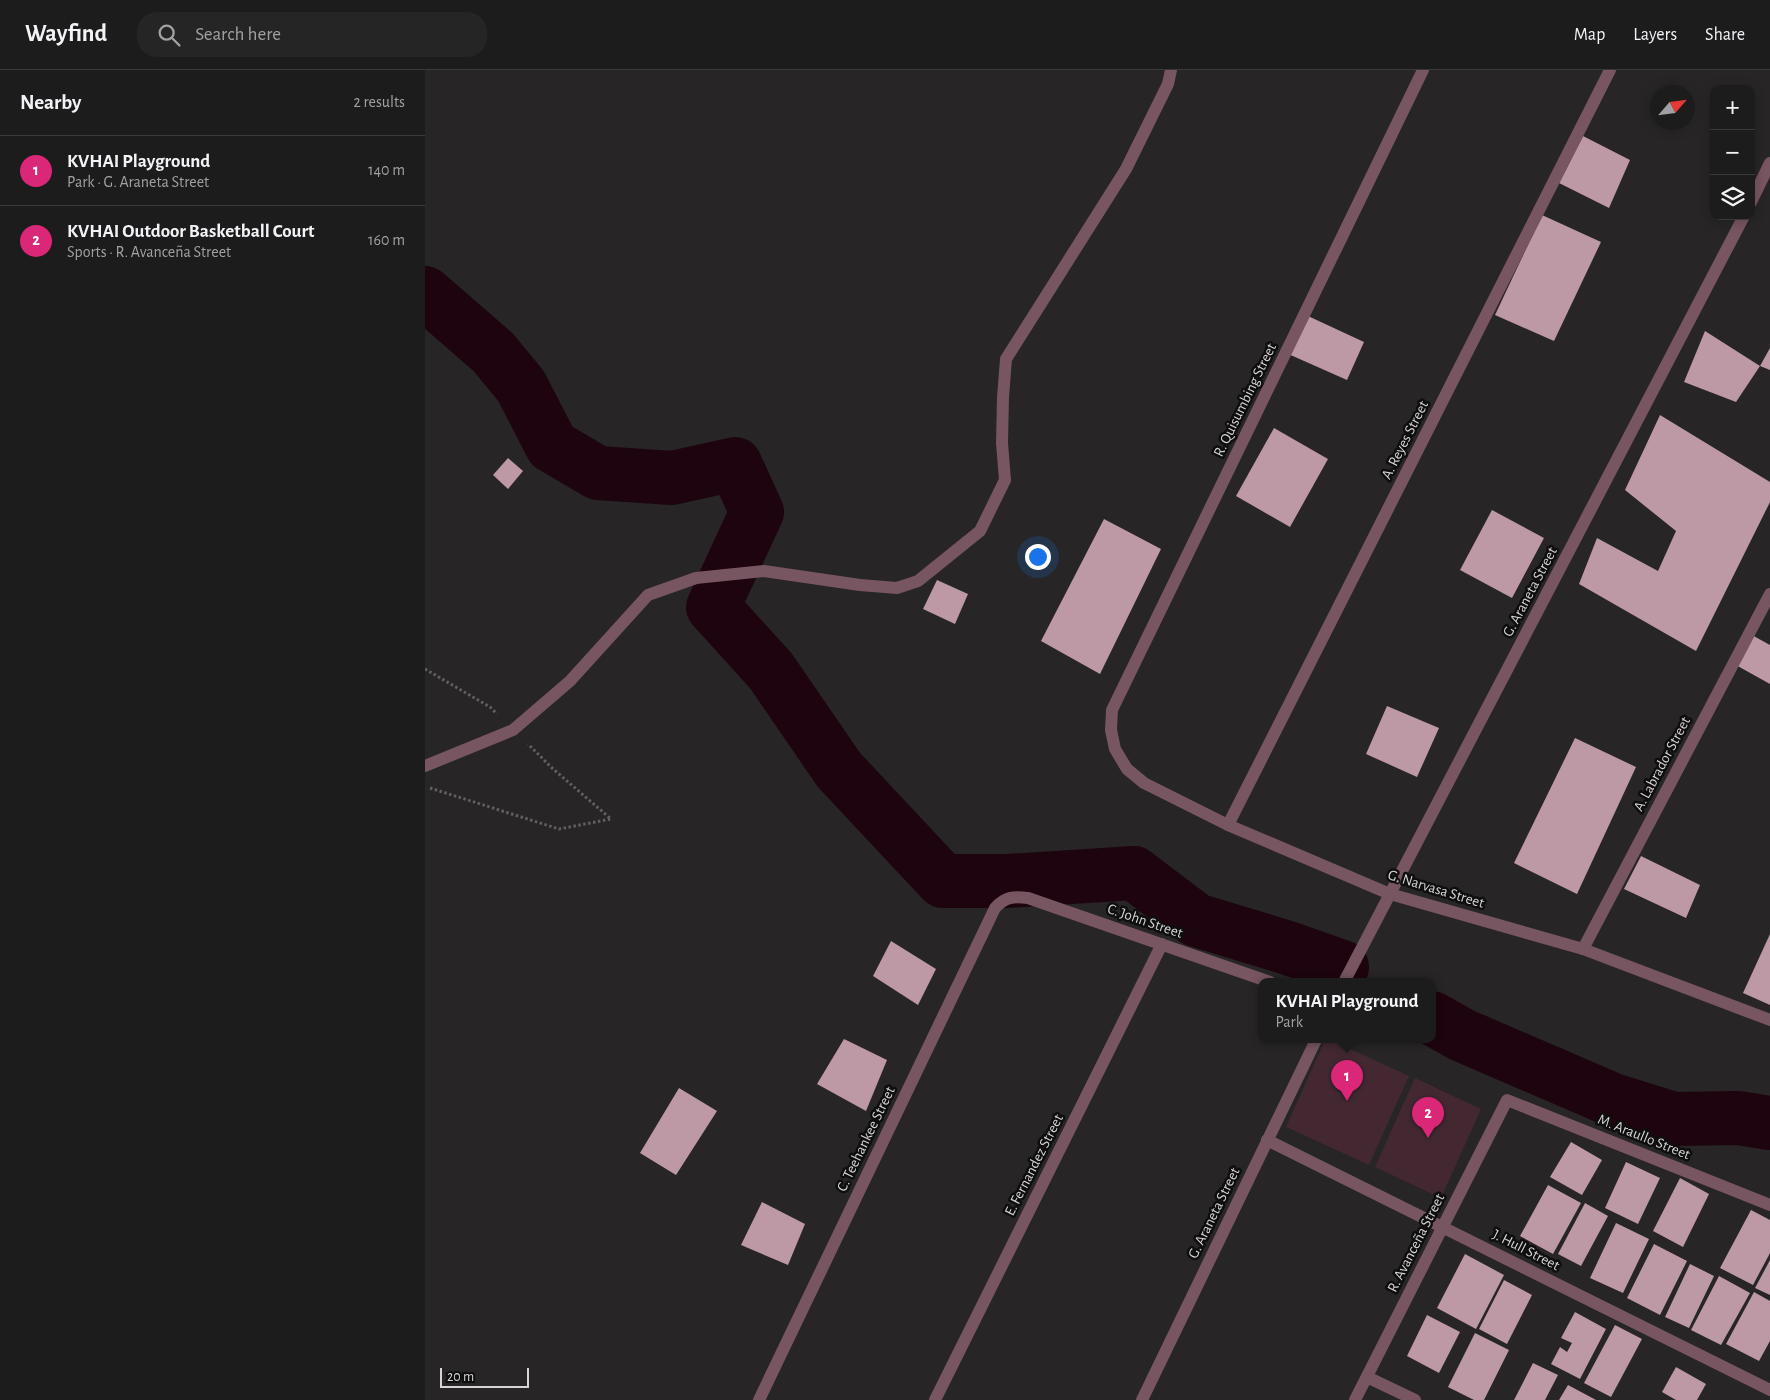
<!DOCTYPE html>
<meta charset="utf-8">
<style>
:root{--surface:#1d1c1c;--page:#252525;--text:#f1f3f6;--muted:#a0a1a3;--line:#3b3a3b;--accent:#db2777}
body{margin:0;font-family:"Alegreya Sans",sans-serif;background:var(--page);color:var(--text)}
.controls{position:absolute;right:15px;top:15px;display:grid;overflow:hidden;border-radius:10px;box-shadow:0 2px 12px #0003}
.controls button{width:45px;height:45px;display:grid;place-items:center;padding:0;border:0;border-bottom:1px solid var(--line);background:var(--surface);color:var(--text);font:25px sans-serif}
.compass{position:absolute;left:1225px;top:15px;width:45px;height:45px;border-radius:50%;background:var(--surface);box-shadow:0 2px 12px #0003;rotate:62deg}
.scale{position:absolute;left:15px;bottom:12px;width:89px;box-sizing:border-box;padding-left:5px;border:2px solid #d6d5d5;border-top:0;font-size:14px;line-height:18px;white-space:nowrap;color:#d6d5d5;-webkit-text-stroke:4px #0f0e0e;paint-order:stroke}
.you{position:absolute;left:612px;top:486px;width:18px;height:18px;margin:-12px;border:4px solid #fff;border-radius:50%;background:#1a73e8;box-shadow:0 0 0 8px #1a73e833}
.badge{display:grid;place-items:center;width:32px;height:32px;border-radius:50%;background:var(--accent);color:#fff;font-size:16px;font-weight:700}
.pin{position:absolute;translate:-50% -41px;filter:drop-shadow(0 1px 2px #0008)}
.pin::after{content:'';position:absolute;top:26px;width:18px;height:15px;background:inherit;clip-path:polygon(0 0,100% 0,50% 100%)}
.popup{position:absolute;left:833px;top:908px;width:178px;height:65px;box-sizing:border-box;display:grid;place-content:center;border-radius:10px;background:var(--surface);filter:drop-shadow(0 1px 4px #0005);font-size:16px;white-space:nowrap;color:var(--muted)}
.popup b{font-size:19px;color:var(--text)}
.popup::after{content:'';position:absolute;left:50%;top:100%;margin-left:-10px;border:10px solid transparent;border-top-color:var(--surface)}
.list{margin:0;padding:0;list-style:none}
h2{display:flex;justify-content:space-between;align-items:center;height:65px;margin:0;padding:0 20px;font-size:21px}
h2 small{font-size:16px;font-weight:400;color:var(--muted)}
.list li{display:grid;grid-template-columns:32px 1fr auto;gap:15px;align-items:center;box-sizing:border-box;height:70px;padding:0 20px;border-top:1px solid var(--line)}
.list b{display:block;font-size:19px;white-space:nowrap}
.list p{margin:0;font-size:16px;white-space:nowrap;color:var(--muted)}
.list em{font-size:16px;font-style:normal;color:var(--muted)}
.icon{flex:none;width:28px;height:28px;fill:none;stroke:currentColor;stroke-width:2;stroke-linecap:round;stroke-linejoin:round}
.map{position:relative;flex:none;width:1345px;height:1330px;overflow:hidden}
header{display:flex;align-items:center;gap:30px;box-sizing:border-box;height:70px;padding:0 25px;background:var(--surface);border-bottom:1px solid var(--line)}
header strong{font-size:24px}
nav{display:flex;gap:28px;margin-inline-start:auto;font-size:18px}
.search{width:350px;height:45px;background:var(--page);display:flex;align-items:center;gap:12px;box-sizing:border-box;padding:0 18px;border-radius:20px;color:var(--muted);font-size:19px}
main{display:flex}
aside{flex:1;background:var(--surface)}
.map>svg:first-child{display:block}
.green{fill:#432832}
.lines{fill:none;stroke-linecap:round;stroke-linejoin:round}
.river{stroke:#1d040e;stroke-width:54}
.building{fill:#bd98a5}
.path{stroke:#615f5f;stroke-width:3;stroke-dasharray:2.5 2.5;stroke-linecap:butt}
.minor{stroke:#775561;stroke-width:12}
.labels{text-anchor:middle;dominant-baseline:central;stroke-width:5;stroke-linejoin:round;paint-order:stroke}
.street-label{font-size:15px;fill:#d6d5d5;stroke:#0f0e0e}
</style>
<header>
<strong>Wayfind</strong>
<div class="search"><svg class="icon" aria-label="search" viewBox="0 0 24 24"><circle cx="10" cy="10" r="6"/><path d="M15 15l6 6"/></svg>Search here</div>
<nav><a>Map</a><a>Layers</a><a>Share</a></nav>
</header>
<main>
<aside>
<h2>Nearby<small>2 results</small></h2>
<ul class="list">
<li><span class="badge">1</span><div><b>KVHAI Playground</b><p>Park · G. Araneta Street</p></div><em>140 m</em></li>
<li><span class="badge">2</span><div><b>KVHAI Outdoor Basketball Court</b><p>Sports · R. Avanceña Street</p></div><em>160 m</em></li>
</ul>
</aside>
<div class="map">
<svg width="1345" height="1330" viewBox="0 0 1345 1330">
<rect width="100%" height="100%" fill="#272525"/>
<g class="green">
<path d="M900 970H906L984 1006 944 1095 861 1057Z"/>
<path d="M990 1008 1056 1039 1016 1128 950 1097Z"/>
</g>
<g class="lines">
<g class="river">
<path d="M0 223 68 282 96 316 127 376 173 403 247 408 310 394 332 442 288 537 346 601 414 700 518 811H582L709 803 771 850 860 877 917 897"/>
<path d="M1007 948 1037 965 1188 1030 1249 1049 1313 1048 1345 1053"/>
</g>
</g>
<g class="building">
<path d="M1158 66 1205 90 1184 138 1134 113Z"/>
<path d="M1117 145 1176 172 1129 271 1070 245Z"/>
<path d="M883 246 939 272 922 310 861 283Z"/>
<path d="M1280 261 1335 296 1311 332 1259 312Z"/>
<path d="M1345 278V300L1335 296Z"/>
<path d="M1235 345 1345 412V432L1271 581 1154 514 1172 468 1233 501 1251 461 1200 420Z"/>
<path d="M849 358 903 389 865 457 811 426Z"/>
<path d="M83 388 98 401 83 419 68 405Z"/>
<path d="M1067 440 1119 468 1087 528 1035 500Z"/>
<path d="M679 449 736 479 675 604 616 571Z"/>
<path d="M512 510 543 524 530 554 498 539Z"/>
<path d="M1325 564 1345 575V614L1309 594Z"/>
<path d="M962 636 1014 658 992 707 941 684Z"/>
<path d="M1150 668 1211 697 1152 824 1089 793Z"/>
<path d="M1216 786 1275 815 1261 848 1199 819Z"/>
<path d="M1345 864V935L1318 923Z"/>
<path d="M466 871 511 899 493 935 448 906Z"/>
<path d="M419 969 462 990 441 1041 392 1014Z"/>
<path d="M254 1018 292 1041 251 1105 215 1083Z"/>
<path d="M1146 1072 1177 1090 1157 1125 1125 1107Z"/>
<path d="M1201 1092 1235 1108 1213 1154 1180 1138Z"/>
<path d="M1255 1108 1284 1124 1258 1177 1228 1161Z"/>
<path d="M1123 1115 1156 1133 1128 1184 1095 1166Z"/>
<path d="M337 1132 380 1154 363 1195 316 1175Z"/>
<path d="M1160 1133 1183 1146 1156 1196 1133 1184Z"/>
<path d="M1326 1140 1345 1150V1183L1328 1215 1295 1198Z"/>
<path d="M1191 1153 1224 1169 1198 1223 1165 1208Z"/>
<path d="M1229 1174 1262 1191 1235 1245 1202 1228Z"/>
<path d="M1040 1184 1079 1205 1051 1259 1012 1238Z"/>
<path d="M1345 1190V1225L1330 1218Z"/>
<path d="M1265 1194 1289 1206 1264 1258 1240 1247Z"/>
<path d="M1294 1206 1325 1223 1296 1275 1266 1260Z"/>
<path d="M1079 1210 1107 1225 1082 1274 1054 1259Z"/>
<path d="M1329 1222 1345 1231V1271L1334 1291 1301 1274Z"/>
<path d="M1150 1242 1181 1259 1155 1309 1126 1294 1135 1277 1142 1282 1147 1273 1136 1268Z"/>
<path d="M1002 1245 1035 1262 1014 1303 982 1286Z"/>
<path d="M1190 1255 1217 1269 1186 1327 1159 1313Z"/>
<path d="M1050 1263 1084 1280 1059 1330H1049L1023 1317Z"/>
<path d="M1108 1293 1133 1305 1120 1330H1089Z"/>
<path d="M1251 1297 1281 1314 1272 1330H1251L1237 1322Z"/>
<path d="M1143 1315 1171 1330H1134Z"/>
</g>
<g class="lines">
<g class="path">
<path d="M0 599 65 637 72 644"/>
<path d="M5 718 134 759 186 749 127 698 103 674"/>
</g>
<g class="minor">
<path d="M998 0 687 640 686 660 690 679 702 699 719 713 803 755 965 824 1158 879 1345 950"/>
<path d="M1326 132 1345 93"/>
<path d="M0 696 88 660 145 611 223 525 271 508 339 501 435 515 472 518 493 511 555 461 580 410 577 373 578 327 581 289 701 99 743 14 746 0"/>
<path d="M803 755 1185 0"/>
<path d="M1158 879 1345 524"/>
<path d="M919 912 1319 146"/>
<path d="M842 1070 1345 1320"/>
<path d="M942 1307 990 1330"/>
<path d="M334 1330 570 838C580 827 588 826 603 828L845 912"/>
<path d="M510 1330 737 874"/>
<path d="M717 1330 891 970"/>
<path d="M930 1330 1082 1030 1345 1135"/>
</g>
</g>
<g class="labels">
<g class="street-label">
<text transform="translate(820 330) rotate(-64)">R. Quisumbing Street</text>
<text transform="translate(980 370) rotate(-63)">A. Reyes Street</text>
<text transform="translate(1105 522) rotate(-62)">G. Araneta Street</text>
<text transform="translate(1237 694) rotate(-62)">A. Labrador Street</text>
<text transform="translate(1011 819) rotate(17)">G. Narvasa Street</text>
<text transform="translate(720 851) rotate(19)">C. John Street</text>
<text transform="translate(1219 1067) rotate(22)">M. Araullo Street</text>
<text transform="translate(441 1069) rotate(-64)">C. Teehankee Street</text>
<text transform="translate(609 1095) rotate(-63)">E. Fernandez Street</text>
<text transform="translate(789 1143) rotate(-64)">G. Araneta Street</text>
<text transform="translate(991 1173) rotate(-63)">R. Avanceña Street</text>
<text transform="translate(1101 1180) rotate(27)">J. Hull Street</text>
</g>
</g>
</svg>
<div class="controls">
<button>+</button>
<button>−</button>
<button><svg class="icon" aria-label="layers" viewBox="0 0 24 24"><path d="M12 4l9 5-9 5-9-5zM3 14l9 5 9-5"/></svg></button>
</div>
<svg class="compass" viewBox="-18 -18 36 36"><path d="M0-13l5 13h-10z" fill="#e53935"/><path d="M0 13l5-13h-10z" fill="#a0a1a3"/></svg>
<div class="scale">20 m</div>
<div class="you"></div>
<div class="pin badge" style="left:922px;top:1031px">1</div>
<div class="popup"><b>KVHAI Playground</b>Park</div>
<div class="pin badge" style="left:1003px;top:1068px">2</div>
</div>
</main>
